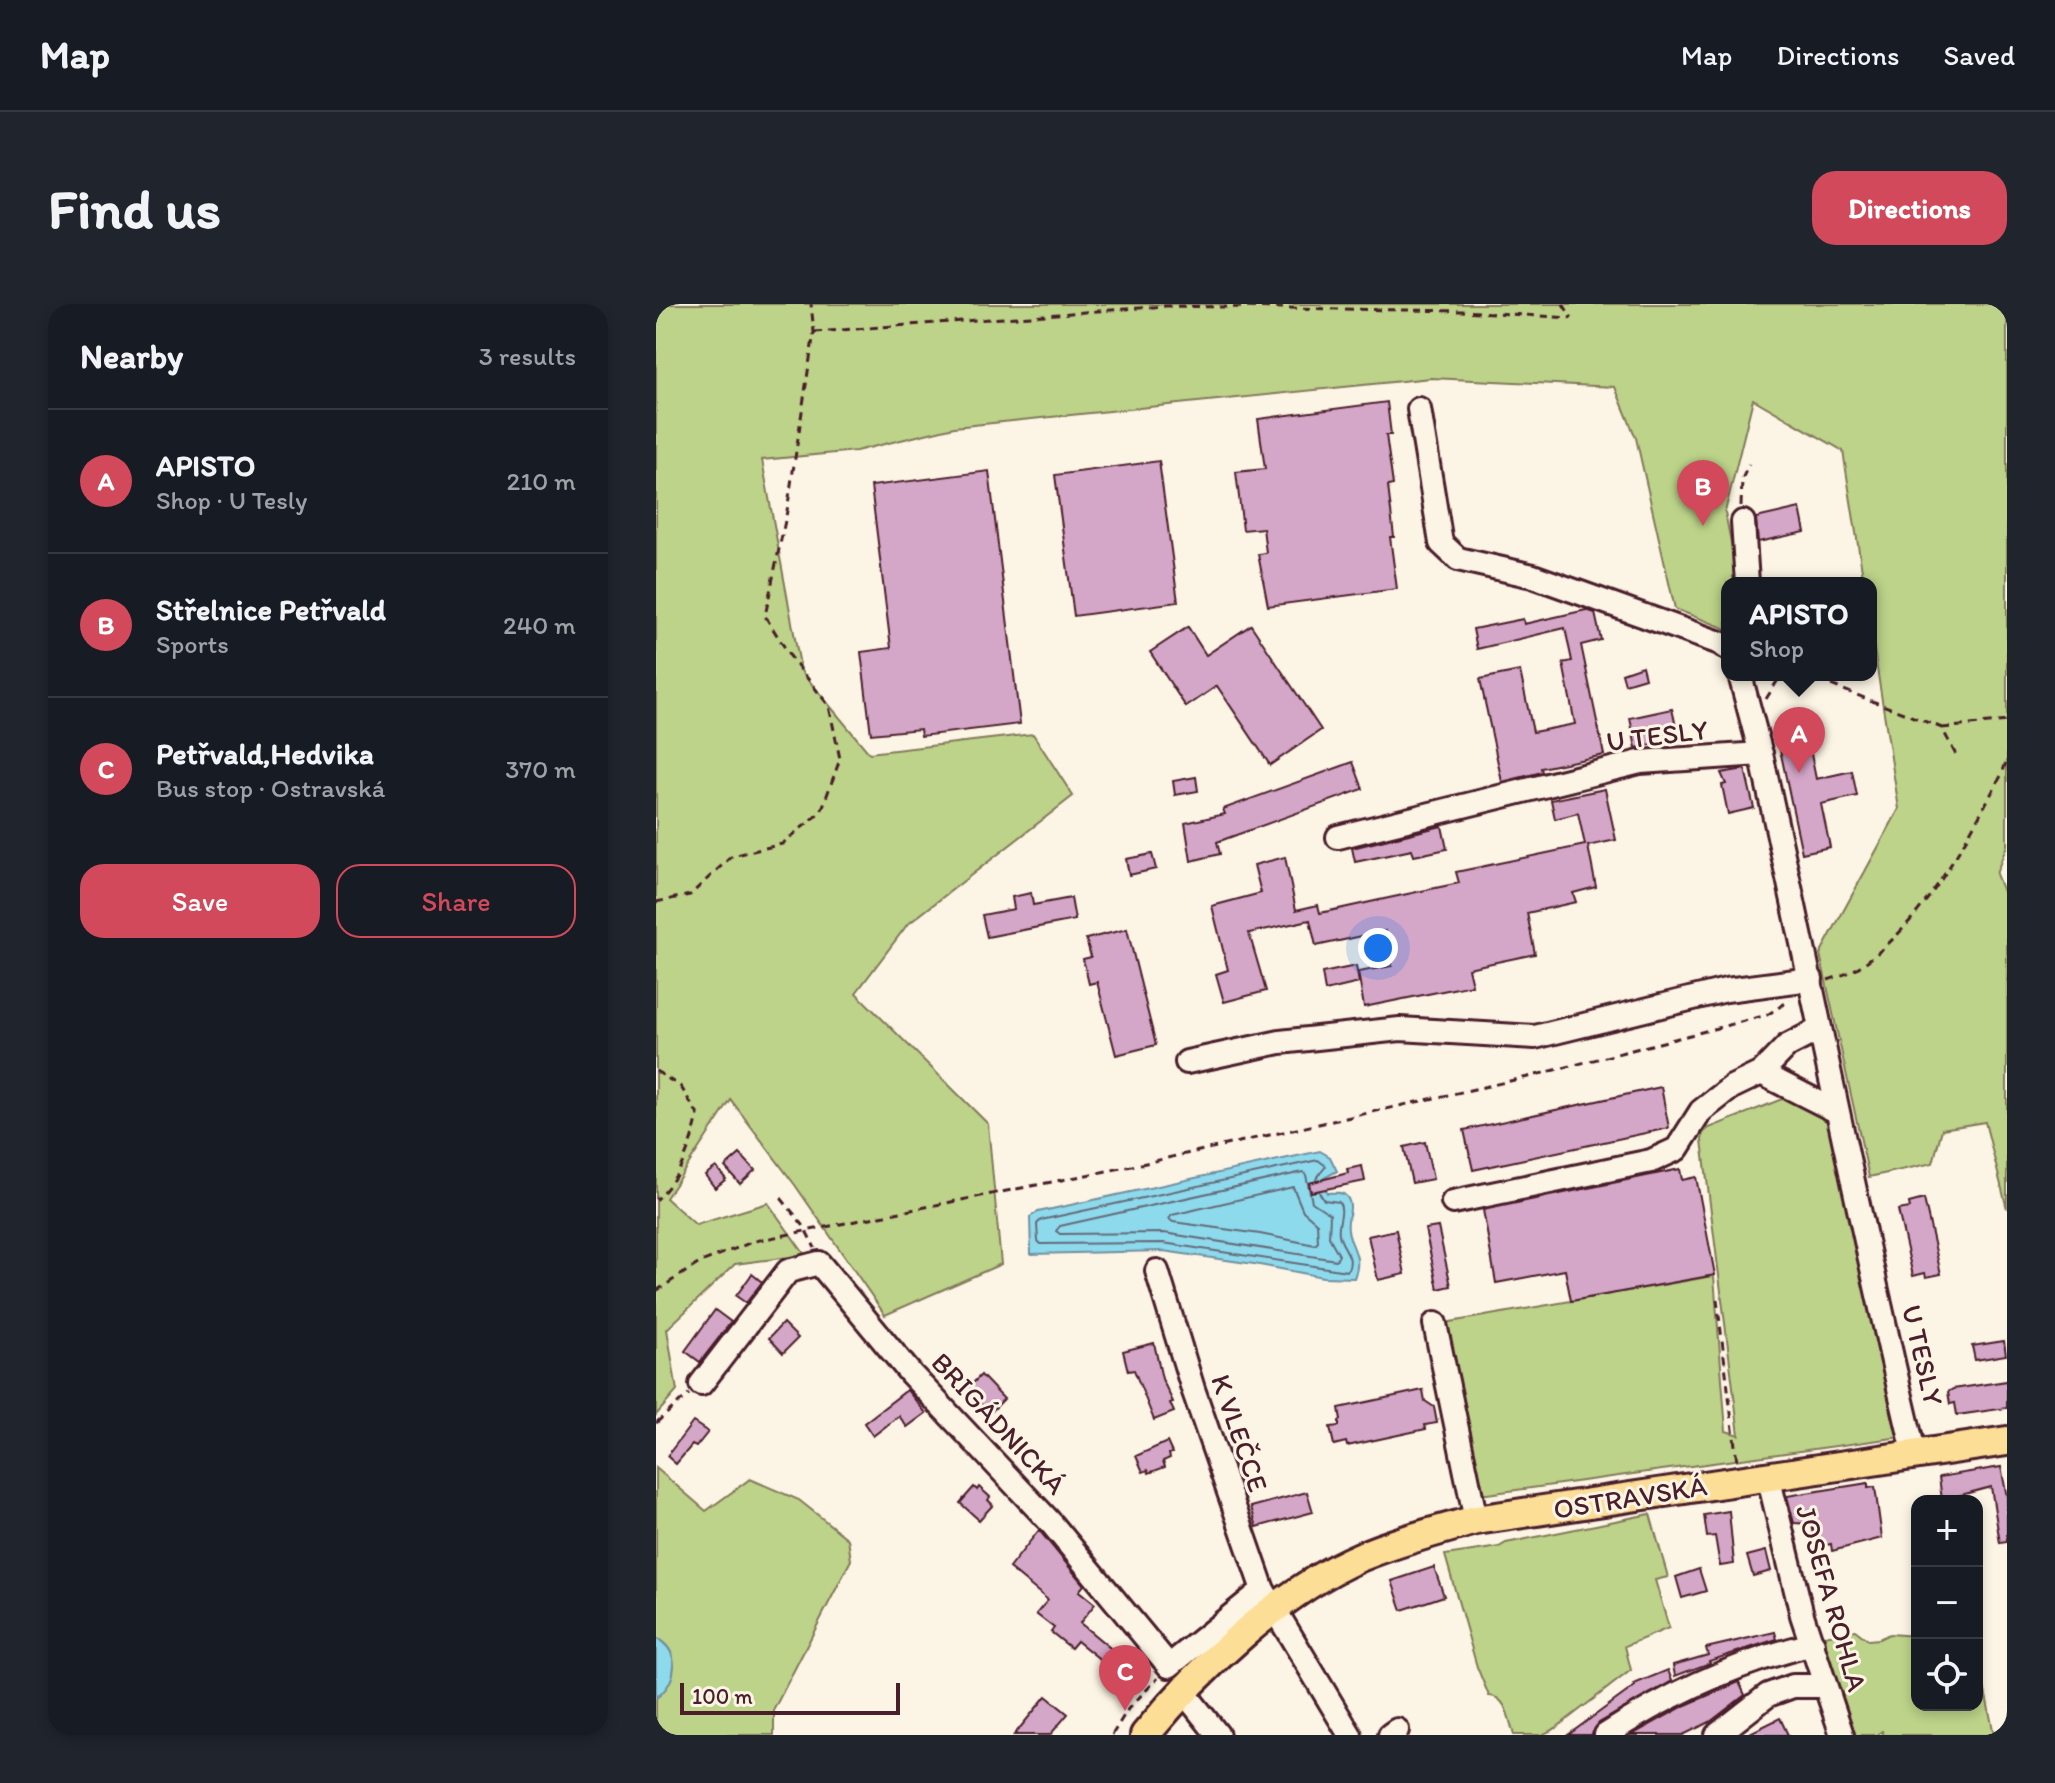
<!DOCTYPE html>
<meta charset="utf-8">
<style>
:root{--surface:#171b24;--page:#20242c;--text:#f1f3f6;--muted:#9ea1a6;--line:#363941;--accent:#d1495b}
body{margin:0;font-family:Itim,sans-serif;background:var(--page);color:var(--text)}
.controls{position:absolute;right:24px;bottom:24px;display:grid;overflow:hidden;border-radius:16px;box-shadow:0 4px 12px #0003}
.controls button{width:72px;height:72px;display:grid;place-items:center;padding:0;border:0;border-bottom:2px solid var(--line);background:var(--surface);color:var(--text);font:40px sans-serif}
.scale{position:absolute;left:24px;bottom:20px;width:220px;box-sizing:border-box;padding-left:8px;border:4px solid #4a1f2b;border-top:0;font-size:22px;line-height:28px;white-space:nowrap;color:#4a1f2b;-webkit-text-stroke:6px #fcf5e5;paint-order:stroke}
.you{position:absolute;left:722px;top:644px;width:28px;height:28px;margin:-20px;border:6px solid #fff;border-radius:50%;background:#1a73e8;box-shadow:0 0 0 12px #1a73e833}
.badge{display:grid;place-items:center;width:52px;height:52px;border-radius:50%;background:var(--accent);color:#fff;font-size:26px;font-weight:700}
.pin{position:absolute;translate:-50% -66px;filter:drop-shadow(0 2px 4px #0008)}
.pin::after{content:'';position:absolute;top:42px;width:28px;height:24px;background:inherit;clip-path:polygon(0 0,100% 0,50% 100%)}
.popup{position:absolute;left:1065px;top:273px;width:156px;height:104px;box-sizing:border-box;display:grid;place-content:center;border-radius:16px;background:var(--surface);filter:drop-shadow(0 2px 6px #0005);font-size:26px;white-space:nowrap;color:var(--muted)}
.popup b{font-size:30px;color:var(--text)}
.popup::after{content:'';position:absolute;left:50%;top:100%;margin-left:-16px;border:16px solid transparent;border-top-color:var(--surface)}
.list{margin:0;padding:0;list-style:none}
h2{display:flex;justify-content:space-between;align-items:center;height:104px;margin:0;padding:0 32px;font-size:34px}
h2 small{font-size:26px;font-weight:400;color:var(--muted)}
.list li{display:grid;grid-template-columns:52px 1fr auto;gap:24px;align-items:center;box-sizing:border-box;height:144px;padding:0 32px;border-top:2px solid var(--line)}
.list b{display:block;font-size:30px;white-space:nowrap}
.list p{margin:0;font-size:26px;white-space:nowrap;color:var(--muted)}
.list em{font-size:26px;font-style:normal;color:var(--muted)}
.actions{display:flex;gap:16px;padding:24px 32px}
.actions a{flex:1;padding:18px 0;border:2px solid var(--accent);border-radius:24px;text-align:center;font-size:28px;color:var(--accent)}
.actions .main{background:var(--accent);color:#fff}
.icon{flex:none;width:44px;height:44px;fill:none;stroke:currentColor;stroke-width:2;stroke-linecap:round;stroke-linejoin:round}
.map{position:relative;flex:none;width:1351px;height:1431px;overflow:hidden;border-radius:24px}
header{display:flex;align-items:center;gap:48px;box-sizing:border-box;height:112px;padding:0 40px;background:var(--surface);border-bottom:2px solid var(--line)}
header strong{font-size:38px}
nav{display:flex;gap:44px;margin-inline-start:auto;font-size:28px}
.intro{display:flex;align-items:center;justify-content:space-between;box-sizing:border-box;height:192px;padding:0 48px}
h1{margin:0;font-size:56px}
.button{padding:20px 36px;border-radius:24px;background:var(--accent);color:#fff;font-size:28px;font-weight:700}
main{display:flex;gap:48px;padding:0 48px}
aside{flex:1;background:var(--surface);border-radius:24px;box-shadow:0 4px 12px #0003}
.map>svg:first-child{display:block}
.green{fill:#bcd389;stroke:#83795a;stroke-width:2}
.water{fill:#8ddaed;stroke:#728f9f;stroke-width:2}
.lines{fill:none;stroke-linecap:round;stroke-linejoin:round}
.shore{stroke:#656a79;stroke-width:2}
.building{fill:#d4a6c8;stroke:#4a1f2b;stroke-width:2}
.minor-casing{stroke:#4a1f2b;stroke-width:28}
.major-casing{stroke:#4a1f2b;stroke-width:34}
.path{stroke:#4a1f2b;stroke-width:3;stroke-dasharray:8 6;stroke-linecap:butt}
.minor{stroke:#fcf5e5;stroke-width:22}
.major{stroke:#fdde96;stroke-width:28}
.labels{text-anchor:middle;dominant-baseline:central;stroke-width:6;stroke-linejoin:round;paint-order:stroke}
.street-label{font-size:28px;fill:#4a1f2b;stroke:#fcf5e5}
</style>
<header>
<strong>Map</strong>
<nav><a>Map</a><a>Directions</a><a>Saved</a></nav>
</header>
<div class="intro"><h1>Find us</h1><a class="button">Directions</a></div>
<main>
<aside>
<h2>Nearby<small>3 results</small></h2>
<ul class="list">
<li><span class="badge">A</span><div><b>APISTO</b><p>Shop · U Tesly</p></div><em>210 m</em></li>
<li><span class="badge">B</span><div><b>Střelnice Petřvald</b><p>Sports</p></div><em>240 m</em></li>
<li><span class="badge">C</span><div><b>Petřvald,Hedvika</b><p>Bus stop · Ostravská</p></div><em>370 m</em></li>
</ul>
<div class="actions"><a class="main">Save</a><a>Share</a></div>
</aside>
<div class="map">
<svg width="1351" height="1431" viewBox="0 0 1351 1431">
<rect width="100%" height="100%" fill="#fcf5e5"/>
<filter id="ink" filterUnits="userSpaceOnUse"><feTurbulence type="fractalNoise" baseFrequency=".0125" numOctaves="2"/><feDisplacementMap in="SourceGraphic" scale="16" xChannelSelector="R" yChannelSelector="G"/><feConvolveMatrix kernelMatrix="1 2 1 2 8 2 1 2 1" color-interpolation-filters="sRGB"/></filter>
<g filter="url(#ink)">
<g class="green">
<path d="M0 0H1351V541L1340 570 1351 598V905L1329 818 1286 825 1277 859 1213 873 1164 650 1243 505 1215 326V279H1208L1187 147 1097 95 1069 208 1083 279H1071V325L1019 305 980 134 959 83 775 74 298 123 200 147 106 156 145 367 213 449 377 430 417 492 251 621 200 689 332 820 345 960 229 1011 139 881 75 796 10 894 40 921 112 899 149 951 79 960 11 1025 21 1087 0 1111Z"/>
<path d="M1126 795C1145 796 1160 803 1174 817L1238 1119 1245 1133 824 1191 788 1019 1058 972 1070 1127 1083 1131 1046 836 1047 829 1053 824Z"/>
<path d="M0 1164 50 1207 94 1175 143 1196 192 1235 195 1256 118 1405V1431H0V1394C21 1378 26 1348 0 1334Z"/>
<path d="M994 1210 1012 1273 999 1276 1013 1324 969 1342 975 1366 900 1424 886 1431H858C853 1417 851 1392 833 1392L821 1363 789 1251 843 1243 850 1239Z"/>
<path d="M1199 1326 1212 1336 1223 1335 1233 1330 1261 1332V1401H1321V1347L1338 1431H1227L1226 1427 1220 1431H1191L1163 1333Z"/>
</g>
<g class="water">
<path d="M664 847 674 853 681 867 668 874 671 889C677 889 686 887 690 892 697 900 693 909 692 917 689 940 709 948 698 974L667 973 598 960 507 947 375 950 374 913 382 908Z"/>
<path d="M0 1334C26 1348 21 1378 0 1394Z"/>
</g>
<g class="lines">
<g class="shore">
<path d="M647 868 650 871 656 898 674 910 673 933 683 951 680 956 508 929 404 930 400 927 404 922Z"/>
<path d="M660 875 670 862 662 856 385 916 381 920 382 937 385 940 507 939 691 967C700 952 685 944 683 930 681 918 689 908 683 898L668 896 663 888"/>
<path d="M637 883 647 907 661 919 662 938 659 941 604 930 517 918 513 915 516 911Z"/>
</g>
</g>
<g class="building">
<path d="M731 98 735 131H730L737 181 732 182 738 233H734L741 285 612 302 602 250 610 249 607 224 587 226 580 168 609 165 602 115Z"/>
<path d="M503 157 522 298 418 312 399 171Z"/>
<path d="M333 167 364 420 265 432 264 425 215 430 205 348 235 344 215 182Z"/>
<path d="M1144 204 1149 228 1102 238 1100 214Z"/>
<path d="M930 306 939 309 945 336 925 341 948 451 885 464 886 468 846 478 824 375 864 367 877 428 919 420 907 359 916 357 909 324 821 345 817 325 867 315 868 320Z"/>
<path d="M595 321 665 426 614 461 561 382 530 403 494 348 532 323 550 351Z"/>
<path d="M986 362 989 374 969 380 966 369Z"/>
<path d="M1016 405 1023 435 980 444 974 414Z"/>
<path d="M1151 430 1160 475 1196 467 1201 492 1165 500 1174 543 1146 549 1122 436Z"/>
<path d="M697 458 707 485 561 538 564 550 535 557 529 519 569 510 567 505Z"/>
<path d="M1089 465 1098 504 1072 510 1066 481 1070 480 1065 469Z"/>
<path d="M540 473 542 487 519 491 517 477Z"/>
<path d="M949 485 960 536 932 542 940 583 917 589 920 598 871 609 879 650 812 664 816 681 708 703 702 668 736 662 729 627 660 642 654 616 593 629 610 687 568 698 560 670 572 666 556 602 605 589 598 561 629 553 640 606 662 601 664 609 728 595 803 579 800 568 929 541 922 509 899 515 895 496Z"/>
<path d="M786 522 791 545 758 552 756 546 699 558 696 544Z"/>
<path d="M496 550 500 565 473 571 470 555Z"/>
<path d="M375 589 377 601 415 594 419 616 331 633 326 611 358 605 356 593Z"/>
<path d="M471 625 500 741 460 751 441 678 433 680 427 655 435 653 430 635Z"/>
<path d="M700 662 703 679 669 687 666 669Z"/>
<path d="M1005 783 1013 824 817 866 808 826Z"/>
<path d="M769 838 777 875 756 879 748 843Z"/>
<path d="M84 850 99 866 84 880 69 863Z"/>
<path d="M706 862 709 877 655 888 653 879 692 869 691 865Z"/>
<path d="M60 863 70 875 59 884 49 871Z"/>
<path d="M1024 865 1026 876 1040 873 1059 971 915 997 909 966 840 979 827 906Z"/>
<path d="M1268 895 1285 970 1270 973 1269 969 1257 972 1242 906 1254 904 1253 899Z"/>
<path d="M782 923 795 982 782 985 769 925Z"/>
<path d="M740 926 749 970 722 976 712 932Z"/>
<path d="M96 970 106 978 90 999 80 992Z"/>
<path d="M59 1006 75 1018 44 1058 29 1047Z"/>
<path d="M127 1019 142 1034 127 1049 113 1034Z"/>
<path d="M1348 1037 1350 1051 1319 1056 1316 1042Z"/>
<path d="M498 1039 506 1075 517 1098 514 1099 518 1108 498 1116 478 1066 472 1067 467 1047Z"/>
<path d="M325 1071 348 1095 334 1109 310 1086Z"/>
<path d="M1351 1077V1104L1301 1111 1299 1099 1294 1100 1292 1088 1297 1085Z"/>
<path d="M251 1086 270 1109 251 1123 243 1112 217 1132 208 1119Z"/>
<path d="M767 1086 769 1097 778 1103 781 1119 769 1121 770 1125 691 1142 690 1138 678 1141 674 1123 683 1122V1117L685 1116 683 1104Z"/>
<path d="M37 1118 52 1128 40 1143 36 1141 20 1160 11 1152Z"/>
<path d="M511 1138 516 1149 513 1150 514 1154 507 1157 509 1163 493 1169 492 1166 487 1168 480 1152Z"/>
<path d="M1345 1163 1351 1193V1238L1344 1239 1335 1183 1286 1196 1283 1173Z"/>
<path d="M1212 1179V1184L1219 1183 1226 1234 1176 1247 1175 1240 1160 1243 1156 1220 1138 1219 1131 1192Z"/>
<path d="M318 1183 321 1186 323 1183 334 1193 332 1196 337 1201 323 1216 304 1199Z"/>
<path d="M651 1188 657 1208 601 1223 595 1203Z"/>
<path d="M1073 1207 1078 1260 1064 1262 1059 1232 1051 1233 1048 1211Z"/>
<path d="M383 1226 428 1281 423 1287 439 1300 424 1319 465 1353 456 1365 421 1337 415 1344 395 1328 398 1324 380 1310 392 1296 353 1264Z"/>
<path d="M1110 1247 1115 1267 1097 1272 1091 1252Z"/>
<path d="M778 1263 788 1292 746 1306 736 1277Z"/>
<path d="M1043 1265 1050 1287 1026 1294 1020 1273Z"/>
<path d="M1119 1328 1121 1335 1053 1357 1054 1359 1019 1372 1017 1361 1052 1351 1050 1344Z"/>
<path d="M1012 1366 1016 1377 943 1419 935 1431H912L979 1382 978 1380Z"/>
<path d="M1083 1378 1089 1391 1054 1418 1027 1431H976L1030 1401Z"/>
<path d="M390 1392 412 1410 394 1431H358Z"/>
<path d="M1124 1414 1132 1431H1090Z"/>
</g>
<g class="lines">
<defs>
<g id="minor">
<path d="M763 105 785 239 802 255 877 272 1064 339 1071 344"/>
<path d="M1087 218 1091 279"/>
<path d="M1084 371 1105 450"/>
<path d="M682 533 984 458 1105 450C1157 684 1203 919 1259 1152"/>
<path d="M531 758 624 738 744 725 879 733 1070 686 1155 675"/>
<path d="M1105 769 1180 807"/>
<path d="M797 898 995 857 1021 845 1045 807 1076 783 1105 769 1131 742 1162 726"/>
<path d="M501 967 537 1085 607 1286 694 1431"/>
<path d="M779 1020 820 1216"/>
<path d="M45 1080 132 967 163 959 255 1070 396 1220 513 1362 607 1286"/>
<path d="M1112 1172 1146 1311 1186 1431"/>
<path d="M527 1387 562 1431"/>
<path d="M734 1431 741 1426"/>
<path d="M950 1431C1014 1389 1082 1358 1157 1340"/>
<path d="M1061 1431 1112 1391 1137 1382H1169"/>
</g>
<path id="major" d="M489 1431C543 1365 625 1287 704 1253 741 1237 782 1227 820 1216L1351 1137"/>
</defs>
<use href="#minor" class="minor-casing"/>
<use href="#major" class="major-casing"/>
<g class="path">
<path d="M907 0 916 14"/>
<path d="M158 28 510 2 806 7 916 14"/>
<path d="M1085 202 1086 175 1093 160"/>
<path d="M1149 371 1286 424 1302 455"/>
<path d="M1110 395 1125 371"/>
<path d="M1286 424 1351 417"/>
<path d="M0 598 34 591 76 552 126 540 165 508 184 455 173 402 134 352 109 312 131 207 158 28 155 0"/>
<path d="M1172 676C1182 672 1193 670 1201 664 1268 621 1309 537 1346 470L1351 455"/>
<path d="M0 767 25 783 42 811C35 842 24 874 0 896"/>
<path d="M125 894 147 921 159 944"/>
<path d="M0 987 45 958 99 937 476 862 872 773 1111 711 1134 696"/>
<path d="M1061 995 1081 1158"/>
<path d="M0 1119 33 1090"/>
<path d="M456 1431 472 1405 502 1374"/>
</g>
<use href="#minor" class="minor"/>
<use href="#major" class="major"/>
</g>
</g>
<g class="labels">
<g class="street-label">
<text transform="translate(1001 431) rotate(-7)">U TESLY</text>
<text transform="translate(1267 1051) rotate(77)">U TESLY</text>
<text transform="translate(343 1119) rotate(47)">BRIGÁDNICKÁ</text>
<text transform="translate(584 1129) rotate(71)">K VLEČCE</text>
<text transform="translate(974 1193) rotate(-9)">OSTRAVSKÁ</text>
<text transform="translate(1176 1294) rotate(74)">JOSEFA ROHLA</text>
</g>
</g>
</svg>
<div class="controls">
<button>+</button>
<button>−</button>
<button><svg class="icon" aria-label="locate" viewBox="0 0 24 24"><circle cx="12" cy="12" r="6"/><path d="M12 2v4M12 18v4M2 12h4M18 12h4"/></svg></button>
</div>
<div class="scale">100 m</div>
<div class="you"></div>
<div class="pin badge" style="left:1143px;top:469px">A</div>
<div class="popup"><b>APISTO</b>Shop</div>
<div class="pin badge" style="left:1047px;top:222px">B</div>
<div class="pin badge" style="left:469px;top:1407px">C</div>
</div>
</main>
